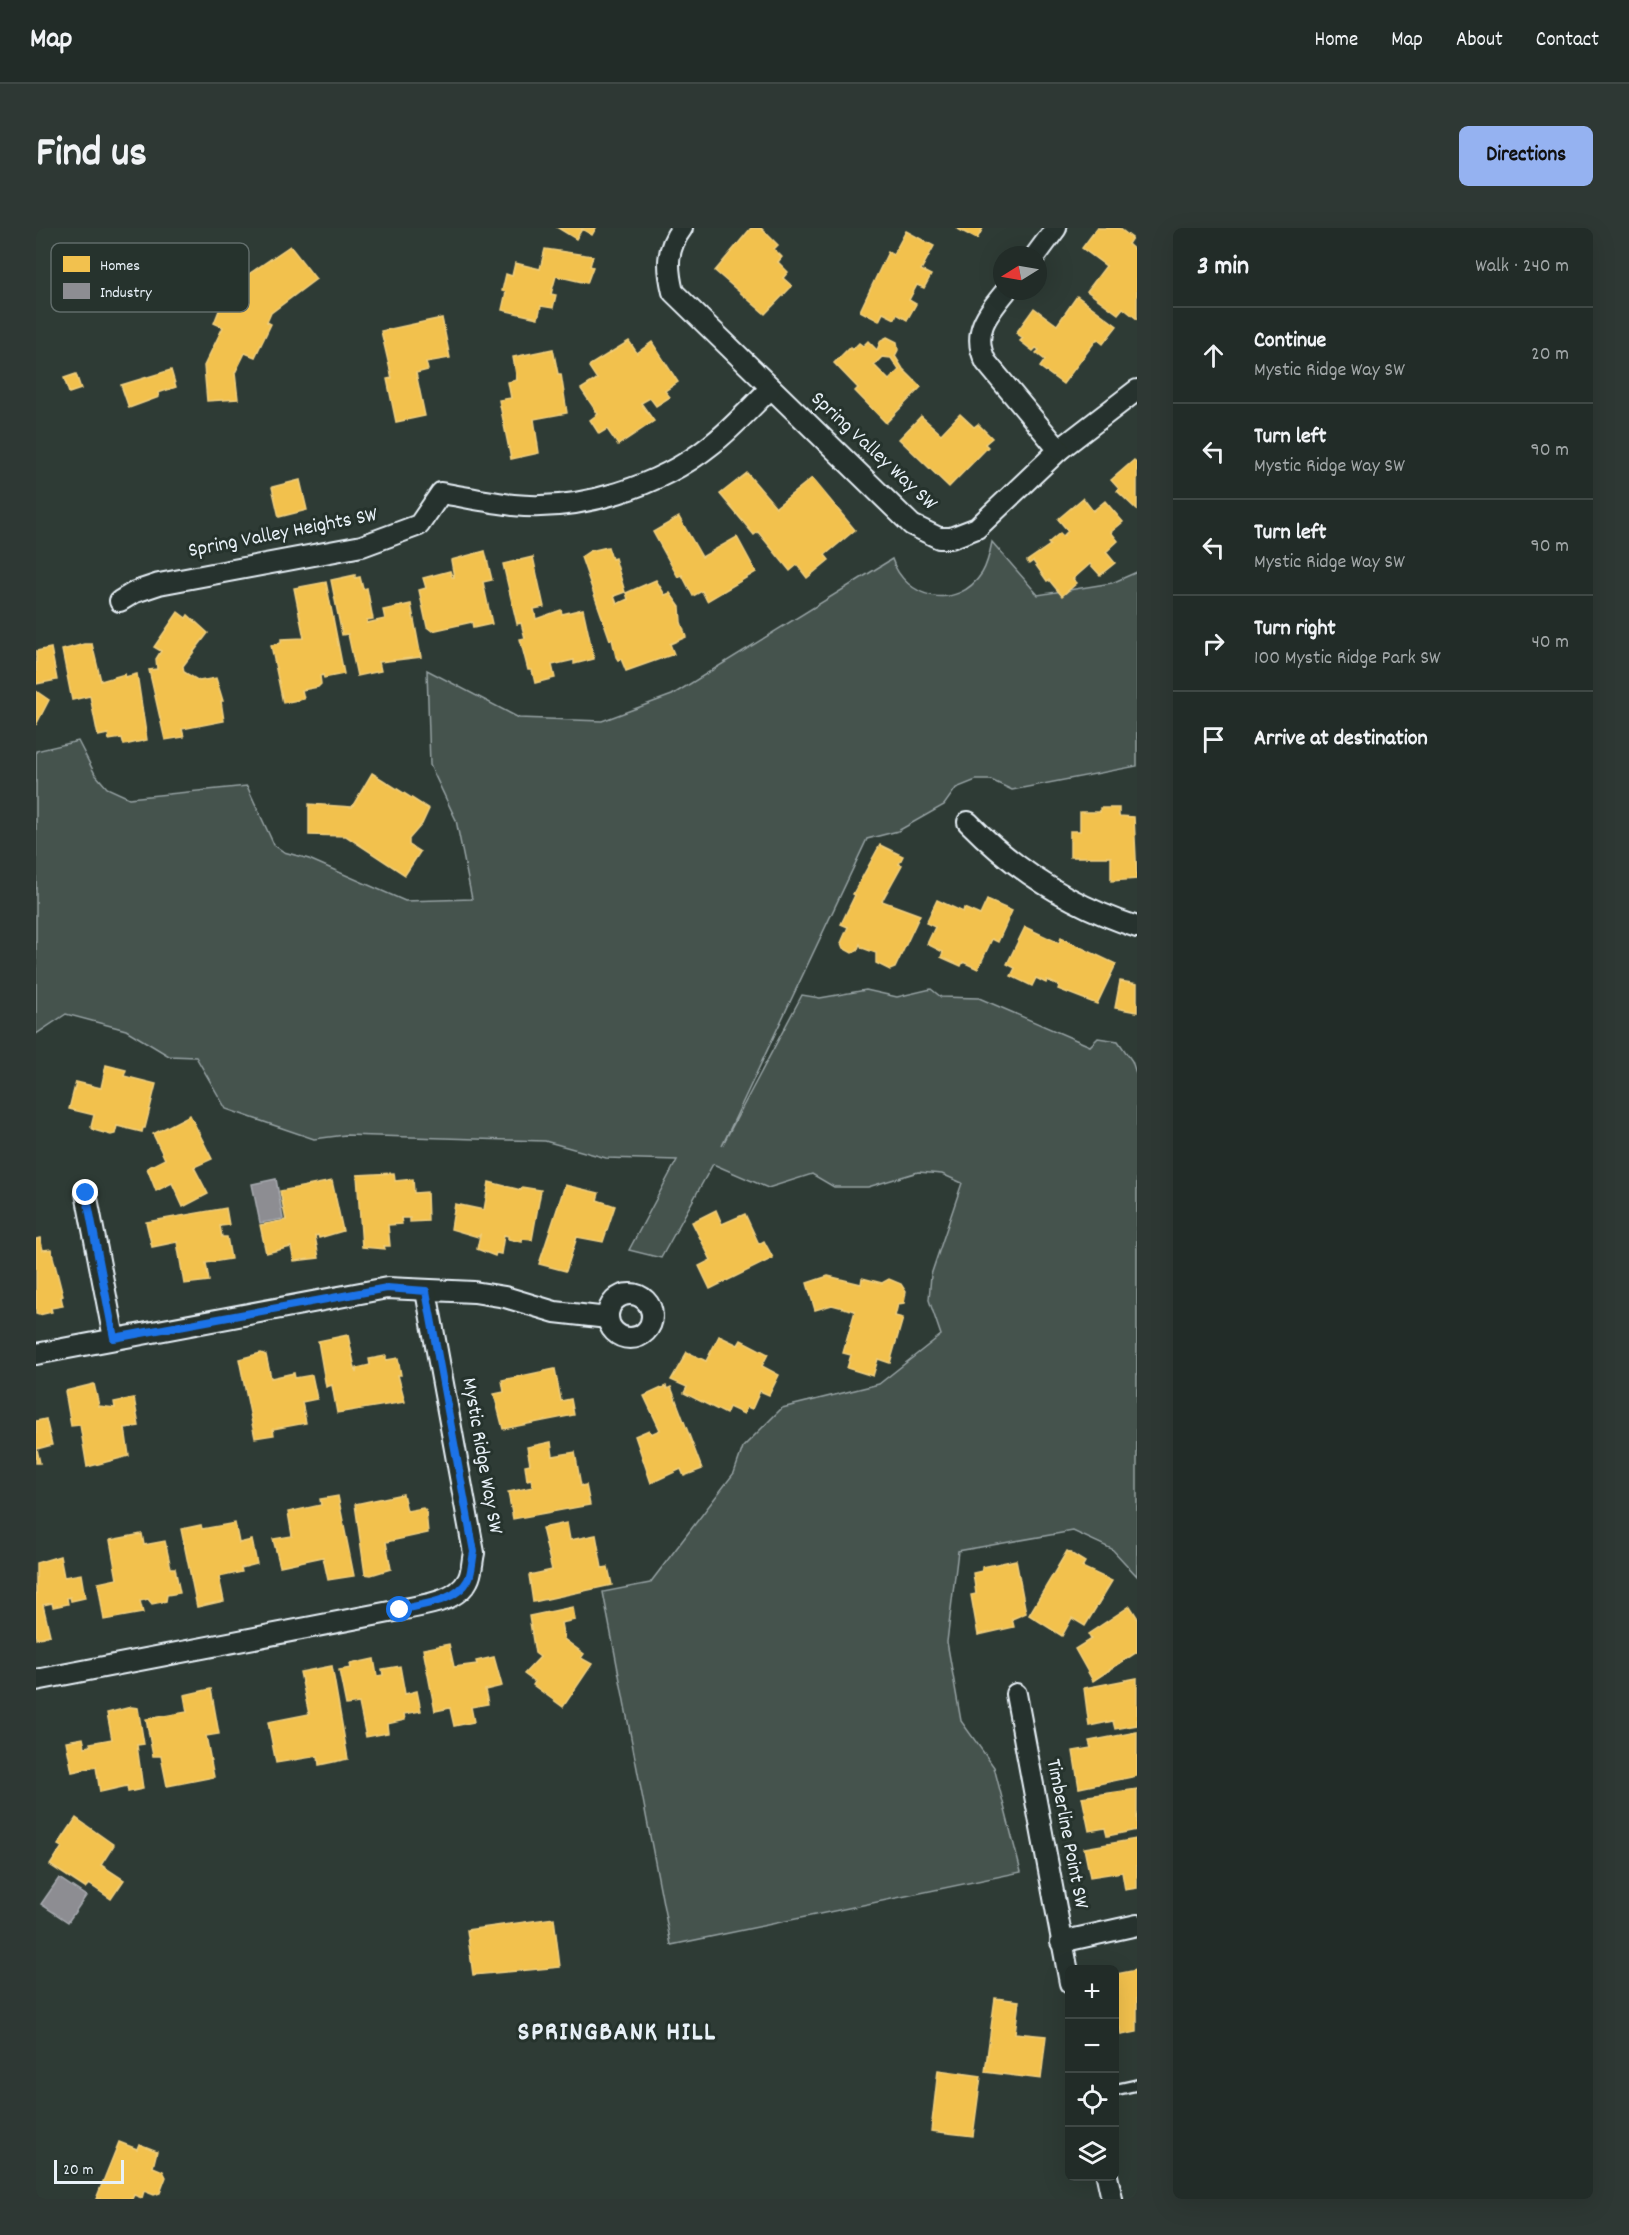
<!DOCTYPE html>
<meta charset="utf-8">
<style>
:root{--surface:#222c28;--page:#2e3834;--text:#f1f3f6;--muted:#a2a7a8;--line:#3f4845;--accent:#95b2f1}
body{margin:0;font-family:Dekko,sans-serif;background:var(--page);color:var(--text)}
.controls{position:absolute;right:18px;bottom:18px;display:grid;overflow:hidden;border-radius:9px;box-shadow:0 6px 24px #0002}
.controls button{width:54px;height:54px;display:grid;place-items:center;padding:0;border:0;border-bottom:2px solid var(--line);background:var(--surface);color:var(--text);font:30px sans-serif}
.compass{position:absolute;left:957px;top:18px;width:54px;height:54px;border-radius:50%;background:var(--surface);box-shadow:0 6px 24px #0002;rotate:259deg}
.scale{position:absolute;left:18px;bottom:15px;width:70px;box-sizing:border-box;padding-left:6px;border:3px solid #e8f1f8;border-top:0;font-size:16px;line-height:21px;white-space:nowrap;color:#e8f1f8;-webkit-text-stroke:4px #26332d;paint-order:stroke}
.stop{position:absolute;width:18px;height:18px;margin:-14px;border:4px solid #1a73e8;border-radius:50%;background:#fff}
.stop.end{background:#1a73e8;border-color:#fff;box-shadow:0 2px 6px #0008}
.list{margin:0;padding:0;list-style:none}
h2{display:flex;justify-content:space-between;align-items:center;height:78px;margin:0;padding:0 24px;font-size:26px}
h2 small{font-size:20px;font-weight:400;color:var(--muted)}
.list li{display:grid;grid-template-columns:39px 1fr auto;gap:18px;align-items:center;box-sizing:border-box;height:96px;padding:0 24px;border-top:2px solid var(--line)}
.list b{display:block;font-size:22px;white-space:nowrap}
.list p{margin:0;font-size:20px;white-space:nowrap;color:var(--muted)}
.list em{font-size:20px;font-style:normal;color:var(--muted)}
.icon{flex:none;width:33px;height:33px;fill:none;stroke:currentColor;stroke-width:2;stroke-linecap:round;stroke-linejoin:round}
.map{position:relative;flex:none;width:1101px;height:1971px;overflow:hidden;border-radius:9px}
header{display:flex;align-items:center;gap:36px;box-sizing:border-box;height:84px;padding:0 30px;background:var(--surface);border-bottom:2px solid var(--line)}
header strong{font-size:28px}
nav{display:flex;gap:33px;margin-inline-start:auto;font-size:21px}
.intro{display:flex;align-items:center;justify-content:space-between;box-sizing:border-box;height:144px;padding:0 36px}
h1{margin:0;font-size:42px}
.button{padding:15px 27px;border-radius:9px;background:var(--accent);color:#111;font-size:21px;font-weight:700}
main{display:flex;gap:36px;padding:0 36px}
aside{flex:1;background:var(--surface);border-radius:9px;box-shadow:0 6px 24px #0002}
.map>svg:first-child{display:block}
.green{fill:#45524e;stroke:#96a2a3;stroke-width:1.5}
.homes{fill:#f2c14e;stroke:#efcf81;stroke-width:1.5;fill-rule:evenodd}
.industry{fill:#8d8d92;stroke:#a8abb1;stroke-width:1.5}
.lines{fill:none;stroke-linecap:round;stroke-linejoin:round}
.service-casing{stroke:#e8f1f8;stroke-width:14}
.minor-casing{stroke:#e8f1f8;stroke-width:24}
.service{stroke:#26332d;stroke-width:9}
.minor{stroke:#26332d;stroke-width:20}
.route{stroke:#1a73e8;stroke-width:8}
.labels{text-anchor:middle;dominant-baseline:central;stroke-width:6;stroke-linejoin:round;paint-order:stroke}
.street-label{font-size:21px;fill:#e8f1f8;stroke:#26332d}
.district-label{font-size:27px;font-weight:bold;letter-spacing:1.5px;fill:#e8f1f8;stroke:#26332d}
.key{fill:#26332d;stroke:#606c6a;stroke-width:1.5}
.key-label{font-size:16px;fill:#e8f1f8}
</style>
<header>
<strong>Map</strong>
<nav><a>Home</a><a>Map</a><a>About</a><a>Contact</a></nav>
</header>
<div class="intro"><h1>Find us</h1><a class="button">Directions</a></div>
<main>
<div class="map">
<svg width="1101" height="1971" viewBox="0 0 1101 1971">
<rect width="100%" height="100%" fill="#2e3b35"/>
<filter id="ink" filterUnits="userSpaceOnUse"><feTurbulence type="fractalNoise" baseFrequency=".0167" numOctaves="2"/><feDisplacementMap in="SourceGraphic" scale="12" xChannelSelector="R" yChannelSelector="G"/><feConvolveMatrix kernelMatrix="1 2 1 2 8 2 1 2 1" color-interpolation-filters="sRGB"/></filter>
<g filter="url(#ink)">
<path class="green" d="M956 314 1002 367 1076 355 1101 344V538L976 562 955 552H940L920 560 908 577 862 603 831 611 686 918 766 767 784 770 830 762 861 769 895 761 905 769 943 770 1054 818 1062 810 1082 813 1096 833 1101 848V1348L1076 1321 1037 1303 922 1323 911 1414 925 1493 958 1539 985 1644 635 1717 567 1364 614 1355 698 1245 707 1219 746 1180 843 1156 905 1107 893 1072 895 1047 926 955 906 946 882 944 832 959H798L776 946 732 960 677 936 625 1030 593 1022 641 932 570 930 509 913 309 907 278 911 190 881 160 829 133 828 90 802 30 786 0 806V523L42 513 59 546 71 560 93 570 211 558 238 617 248 624 273 631 369 673 436 671 420 592 394 537 391 442 483 490 566 493 636 467 856 331C869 371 921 384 946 345 951 337 954 324 956 314Z"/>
<g class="homes">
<path d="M522 0H560L556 7 546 1 540 11Z"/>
<path d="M715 0H725L742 17 738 21 746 29 742 34 752 44 747 50 756 58 729 86 679 43Z"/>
<path d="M920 0H947L941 11Z"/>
<path d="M1061 0H1083L1096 10 1092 16 1101 24V91L1087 80 1082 86 1051 63 1070 38 1046 20Z"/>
<path d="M870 3 898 18 885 42 895 47 888 60 881 57 873 72 880 76 871 92 861 86 859 91 847 85 843 93 824 83 852 24 857 27Z"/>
<path d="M254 18 280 51 235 85 231 94 235 96 219 129 209 125 199 145 202 171 171 173 168 138 187 99 178 95 192 60Z"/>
<path d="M509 21 557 28 554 38 557 39 551 55 520 48 515 66 520 67 517 80 505 78 502 90 466 82 470 64 466 63 470 46 476 48 479 35 504 41Z"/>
<path d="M1041 68 1081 98 1067 116 1061 111 1027 156 1004 139 1009 132 1000 125 1003 122 1000 120 997 123 984 113 987 110 980 105 998 80 1021 97Z"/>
<path d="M406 90 414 130 390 134 392 142 380 145 389 188 360 194 351 151 356 150 345 103Z"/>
<path d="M851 109 861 114 862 122 859 128 867 141 885 159 850 195 819 163 822 160 798 135 814 119 816 122 823 115 827 118 832 113 841 122 845 112ZM846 129 855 130 863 142 853 152 838 137Z"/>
<path d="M593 113 601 125 616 114 642 154 629 163 634 169 620 178 614 170 605 175 618 193 582 217 571 201 563 206 554 192 562 186 545 161 561 151 553 139 554 137Z"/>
<path d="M517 121 522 146H525L531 185 498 191 503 225 475 231 463 172 475 170 472 154 481 152 477 129Z"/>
<path d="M135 142 140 159 122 165 123 169 93 180 85 157Z"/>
<path d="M40 146 45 161 33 165 28 150Z"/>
<path d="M924 186 938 199 942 196 956 210 949 216 952 219 913 259 863 211 885 188 905 206Z"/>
<path d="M1098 232 1101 235V282L1081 263 1083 261 1075 252Z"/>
<path d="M711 245 740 279 776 250 819 302 789 327 793 332 771 350 761 337 754 343 722 304 718 307 684 266Z"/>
<path d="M264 252 271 282 243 289 236 259Z"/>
<path d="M1047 270 1057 283 1069 273 1087 294 1075 304 1082 313 1070 324 1079 335 1064 347 1054 336 1037 351 1041 355 1026 368 1013 352 1011 353 997 333 993 336 991 333 1014 317 1012 315 1024 305 1027 308 1032 303 1022 291Z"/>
<path d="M643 289 666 329 701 309 720 344 671 373 666 363 657 368 646 347 642 349 617 304Z"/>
<path d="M572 319 576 331 579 330 589 364 578 368 581 376 592 371 590 365 620 352 629 367 634 365 644 379 645 394 650 409 634 416 638 426 590 443 585 431 582 432 580 429 576 411 574 412 545 329 554 323Z"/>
<path d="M449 323 456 352 447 354 456 396 437 400 436 394 396 403 391 399 383 362 390 360 387 350 414 343 416 349H418L415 332Z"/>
<path d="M497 329 508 379 498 381 500 391 525 382 526 386 547 381 558 431 538 436V432L516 437 519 450 499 455 496 442H492L484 411 489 410 485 395 481 396 467 336Z"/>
<path d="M319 347V350L324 349 327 361 331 360 337 391 331 392V395L349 391 347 382 375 376 385 429 343 434 345 443 321 448 312 406 306 407 295 352Z"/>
<path d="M290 354 308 446 288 450 287 447 284 448 285 456 282 459 266 462 268 471 247 475 235 417 245 415V411L268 410 258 360Z"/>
<path d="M142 384 150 390 152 387 172 405 147 438 148 444 163 453 180 450 187 473H185L188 493 146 501 148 509 129 512 113 442 121 441 120 431 125 423 118 419Z"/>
<path d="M48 416H56L65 453 89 446V449L101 446 111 512 88 517 86 510 73 512 72 506 62 508 54 468 36 472 26 422Z"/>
<path d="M15 420 21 452 0 456V423Z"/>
<path d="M0 463 13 472 0 497Z"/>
<path d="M336 545 393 581 386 596 373 611V617L384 624 369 647 310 608 273 607V576L316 579Z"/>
<path d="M1064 580H1083V588L1098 589 1101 651 1075 653V629H1034V603H1044V584H1064Z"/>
<path d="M844 617 867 628 863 636 866 637 846 673 884 687 859 740 854 742 840 735V725L826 720 824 716 821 723 816 725 807 720 805 715 812 699 805 696 819 667 817 666Z"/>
<path d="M901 672 927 684 928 680 944 687 951 672 976 683 962 714 956 711 942 741 927 734 925 738 905 729 907 724 891 716 899 699 890 695Z"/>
<path d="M989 699 1023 715 1025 710 1080 736 1061 776 1022 761 1023 758 1011 752 1010 755 1000 750 996 758 975 748 979 740 971 736Z"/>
<path d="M1084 753 1101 756V784L1079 780Z"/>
<path d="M70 837 90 842 88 848 120 856 109 900H107L106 904 81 898 79 906 75 907 58 902 55 899 58 887 33 881 40 854 65 860Z"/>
<path d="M154 887 176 931 158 939 172 966 147 979 136 955 120 963 111 940 129 931 117 906Z"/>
<path d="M358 945 359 953 377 951 378 965 391 964 392 993 374 994V990H365L366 996 352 997 354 1018H348L349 1021 326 1019 321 947Z"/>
<path d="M296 953 307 1003 283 1010 282 1007 279 1008 283 1030 258 1033 255 1019 230 1025 224 997 250 992 244 963Z"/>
<path d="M453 954 485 962 486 959 505 962 496 1012 486 1011V1014L472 1011V1008L468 1007 465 1026 460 1025 459 1028 441 1021 444 1007 442 1009 415 1001 419 976 448 982Z"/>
<path d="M529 957 563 965 561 972 579 978 567 1014 541 1009 530 1043 503 1036Z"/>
<path d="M190 980 193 997 184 998 186 1009H191L195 1031 170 1035 173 1053 148 1056 141 1014 116 1019 110 994Z"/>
<path d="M680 982 686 996 709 986 723 1016 728 1013 737 1030 674 1061 663 1038 675 1032 656 994Z"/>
<path d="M4 1010 7 1022 15 1021 27 1068 25 1069 27 1078 15 1080 16 1084 3 1087 0 1086V1011Z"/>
<path d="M792 1048 825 1056 826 1050 846 1055 853 1051 865 1056 870 1064 868 1075 862 1076 859 1088 867 1090 854 1135 842 1131 837 1148 811 1140 815 1127 807 1125 819 1083 796 1077 779 1082 771 1055Z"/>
<path d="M312 1107 320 1145 321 1140 334 1137 333 1131 350 1128V1132L362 1130 365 1147H362L369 1174 301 1185 296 1157 290 1159 282 1113Z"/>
<path d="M683 1108 702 1117 705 1112 732 1126 726 1138 743 1147 733 1167 724 1163 716 1181 711 1179 708 1186 693 1179 690 1186 648 1165 651 1159 635 1152 651 1124 670 1133Z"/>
<path d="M225 1125 230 1127 235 1150 258 1145 259 1150 276 1147 281 1171 266 1174 270 1195 237 1201 238 1207 219 1210 203 1131Z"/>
<path d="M519 1141 525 1173 535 1171 538 1187 467 1201 458 1166 468 1164 466 1152Z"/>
<path d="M58 1156 63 1178 79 1180 78 1174 98 1170 103 1198 89 1200 93 1228 51 1239 44 1197 35 1198 29 1163Z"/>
<path d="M630 1158 631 1161 635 1159 666 1241 648 1248 645 1241 615 1255 599 1208 613 1202 615 1206 624 1202 608 1168Z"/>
<path d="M10 1191 16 1217 1 1221 4 1235H0V1193Z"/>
<path d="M515 1214 517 1228 539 1224 545 1258 550 1257 554 1277 477 1291 472 1264 497 1259 495 1251 491 1252 489 1237 494 1236 491 1219Z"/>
<path d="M367 1266 371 1283 387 1280 390 1283 392 1305 350 1314 355 1341 335 1347 329 1346 319 1276Z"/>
<path d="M302 1268 318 1348 292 1352 287 1329 244 1338 237 1311 256 1308 252 1284 285 1277 284 1271Z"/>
<path d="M199 1295 203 1315 216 1312 221 1336 205 1340 206 1344 183 1349 188 1373 161 1379 145 1301 165 1297 166 1301Z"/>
<path d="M531 1295 534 1312 560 1307 566 1340 572 1339 576 1357 497 1374 493 1347 516 1342 506 1300Z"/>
<path d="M106 1306 108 1317 129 1313 135 1340H139L144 1365 131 1367 130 1373 116 1376 112 1371 104 1373 107 1385 68 1392 62 1355 81 1351 74 1312Z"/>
<path d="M1031 1323 1049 1334 1046 1339 1076 1353 1049 1398 1036 1390 1026 1408 993 1387Z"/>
<path d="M24 1328 28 1349 45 1346 49 1370 35 1373 34 1369 31 1370 32 1376 17 1379 16 1375 7 1377 14 1407 0 1411V1335Z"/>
<path d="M980 1332 990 1385 976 1391 978 1399 942 1407 935 1367 940 1366 937 1345 946 1343V1339Z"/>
<path d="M1094 1378 1101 1389V1424L1057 1453 1039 1421 1055 1411 1052 1406Z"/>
<path d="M537 1379 539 1392 525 1395 528 1411 548 1426 545 1430 556 1436 527 1479 497 1457 499 1454 488 1446 504 1429 499 1425 493 1388Z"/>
<path d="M413 1416 418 1439 441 1436 440 1433 458 1429 466 1458 449 1462 452 1476 435 1479 438 1494 418 1498 414 1480 399 1483 387 1421Z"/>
<path d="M338 1431 341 1448 347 1447 346 1441 364 1438 369 1466 381 1463 385 1483 368 1486 369 1492 351 1496 352 1505 330 1509 323 1475 310 1477 303 1442 315 1440 314 1436Z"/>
<path d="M296 1438 312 1531 283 1537 282 1528 240 1535 232 1494 273 1486 264 1444Z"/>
<path d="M1101 1450V1497L1079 1501 1077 1493 1053 1498 1048 1460Z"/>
<path d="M175 1461 183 1506 170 1508 178 1549 131 1558 125 1528H117L110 1491 151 1484 148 1467Z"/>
<path d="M95 1479 102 1480 108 1516 101 1517 107 1561 92 1564 91 1558 64 1564 60 1539 36 1544 30 1513 47 1510 49 1519 55 1518 54 1515 76 1511 71 1485Z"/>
<path d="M1101 1504V1548L1043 1560 1037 1523 1055 1520 1053 1513Z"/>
<path d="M1101 1561V1602L1071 1608 1069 1600 1053 1603 1046 1569Z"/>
<path d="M40 1590 78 1617 65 1637 88 1652 75 1671 53 1656 49 1660 14 1637 26 1619 22 1617Z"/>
<path d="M1101 1611V1660L1089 1662 1086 1644 1054 1649 1048 1620Z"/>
<path d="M518 1690 524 1739 437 1747 431 1702Z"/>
<path d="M1101 1742V1804L1085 1807 1078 1770V1761H1082L1080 1746Z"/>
<path d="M959 1770 983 1773 979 1805 1010 1808 1005 1851 949 1844Z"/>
<path d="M902 1842 945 1848 937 1908 895 1903Z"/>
<path d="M83 1914 101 1921 103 1916 121 1923 117 1939 127 1943 130 1949 124 1965 118 1967 108 1963 106 1970 98 1967 96 1971H60Z"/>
</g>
<g class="industry">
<path d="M240 951 247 991 224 995 216 956Z"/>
<path d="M23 1650 50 1668 32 1694 5 1676Z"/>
</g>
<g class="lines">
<defs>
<path id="service" d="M1078 1862 1101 1857"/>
<g id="minor">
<path d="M646 0C630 21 631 39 637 64L876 297 903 310H915L941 300 1023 222 1101 162"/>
<path d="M1000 27 1020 0"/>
<path d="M970 63C951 86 935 105 950 134L1023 222"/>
<path d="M84 373 99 364 123 356 326 318 383 297 405 265C429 269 453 274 477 277 543 284 624 258 675 217 697 200 715 179 735 160"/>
<path d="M932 594C980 643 1035 678 1101 699"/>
<path d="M50 965 78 1110"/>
<circle cx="594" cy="1088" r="22"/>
<path d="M0 1126 351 1060 438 1064 469 1069 519 1084 572 1090"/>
<path d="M0 1452 364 1382C386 1377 420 1375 432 1352 436 1345 436 1333 438 1325L390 1063"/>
<path d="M980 1466 1034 1755"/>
<path d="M1025 1714 1101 1697"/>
<path d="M1071 1948 1076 1971"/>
</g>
</defs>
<use href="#service" class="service-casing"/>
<use href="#minor" class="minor-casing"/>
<use href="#service" class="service"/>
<use href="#minor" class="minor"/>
</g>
</g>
<g class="lines" filter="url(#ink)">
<path class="route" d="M50 965 78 1110 351 1060 390 1063 438 1324C436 1333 436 1345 432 1352 420 1374 386 1376 364 1382"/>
</g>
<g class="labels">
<g class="street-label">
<text transform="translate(837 224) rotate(43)">Spring Valley Way SW</text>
<text transform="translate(247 306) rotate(-11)">Spring Valley Heights SW</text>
<text transform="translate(445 1228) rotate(80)">Mystic Ridge Way SW</text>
<text transform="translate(1030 1606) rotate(79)">Timberline Point SW</text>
</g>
<g class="district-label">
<text x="581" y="1805">SPRINGBANK HILL</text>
</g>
</g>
<rect x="15" y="15" width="198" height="69" rx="9" class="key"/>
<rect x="27" y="28" width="27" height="16" fill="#f2c14e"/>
<rect x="27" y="55" width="27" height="16" fill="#8d8d92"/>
<g class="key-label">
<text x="64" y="42">Homes</text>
<text x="64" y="69">Industry</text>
</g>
</svg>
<div class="controls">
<button>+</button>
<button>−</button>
<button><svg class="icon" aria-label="locate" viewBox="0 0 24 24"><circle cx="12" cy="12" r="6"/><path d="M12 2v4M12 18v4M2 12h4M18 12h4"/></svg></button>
<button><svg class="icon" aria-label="layers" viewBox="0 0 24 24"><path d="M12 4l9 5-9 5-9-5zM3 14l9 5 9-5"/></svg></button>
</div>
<svg class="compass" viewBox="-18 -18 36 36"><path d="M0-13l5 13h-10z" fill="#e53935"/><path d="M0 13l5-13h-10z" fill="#a2a7a8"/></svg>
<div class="scale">20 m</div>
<div class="stop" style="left:364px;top:1382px"></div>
<div class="stop end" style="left:50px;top:965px"></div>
</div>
<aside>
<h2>3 min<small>Walk · 240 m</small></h2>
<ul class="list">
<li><svg class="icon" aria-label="ahead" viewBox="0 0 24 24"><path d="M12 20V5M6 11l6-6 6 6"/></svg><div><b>Continue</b><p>Mystic Ridge Way SW</p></div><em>20 m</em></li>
<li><svg class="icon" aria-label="left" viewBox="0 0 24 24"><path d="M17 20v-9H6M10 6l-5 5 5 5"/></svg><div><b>Turn left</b><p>Mystic Ridge Way SW</p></div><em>90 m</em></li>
<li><svg class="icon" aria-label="left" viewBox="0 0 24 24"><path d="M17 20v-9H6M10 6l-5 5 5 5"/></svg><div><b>Turn left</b><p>Mystic Ridge Way SW</p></div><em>90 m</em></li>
<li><svg class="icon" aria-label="right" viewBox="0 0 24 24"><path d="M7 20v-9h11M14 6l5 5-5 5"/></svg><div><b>Turn right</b><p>100 Mystic Ridge Park SW</p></div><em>40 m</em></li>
<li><svg class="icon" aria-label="arrive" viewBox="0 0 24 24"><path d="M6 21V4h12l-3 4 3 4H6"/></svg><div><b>Arrive at destination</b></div></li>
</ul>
</aside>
</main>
